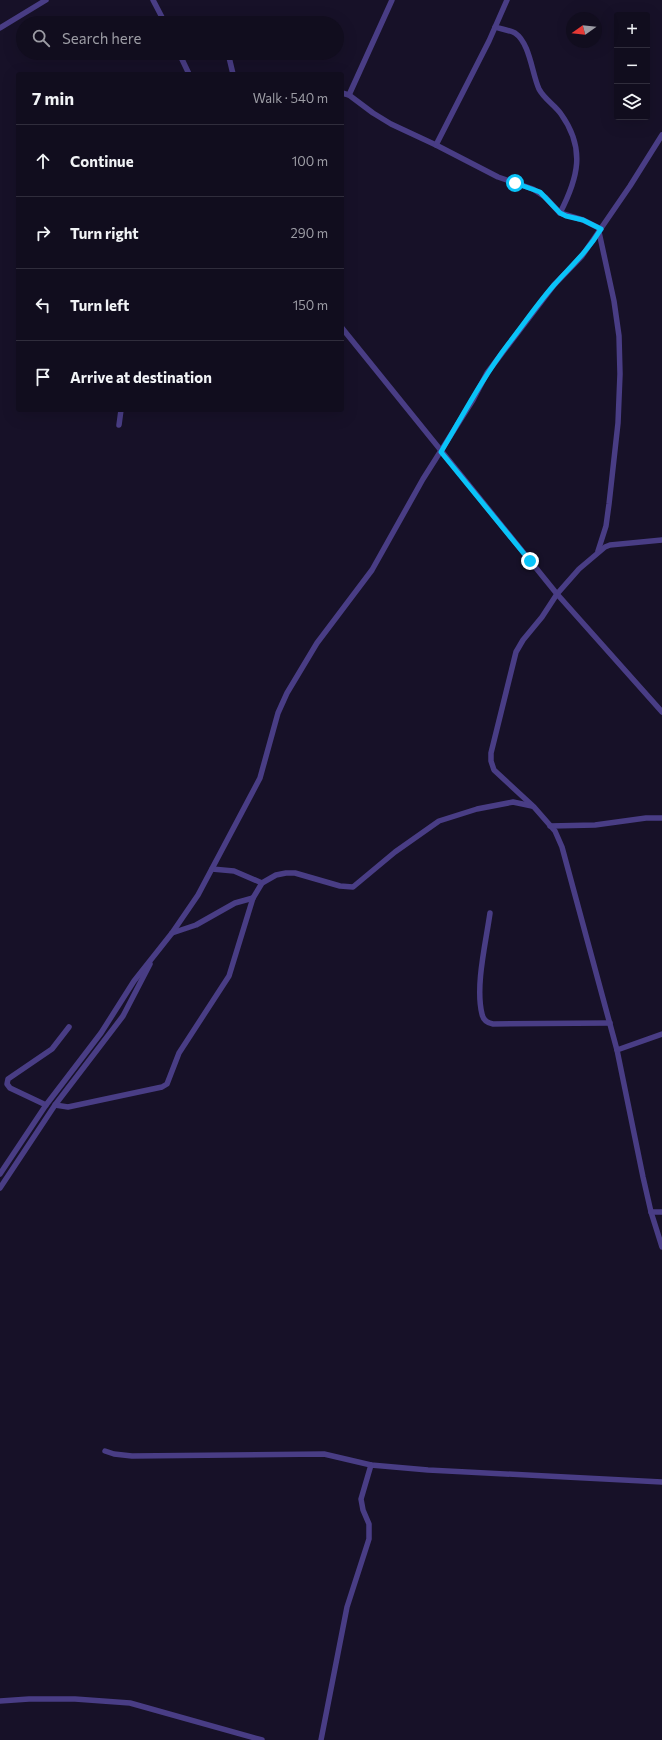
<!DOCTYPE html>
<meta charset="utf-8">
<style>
:root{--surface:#110d1e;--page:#1a1627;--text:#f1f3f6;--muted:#9c9ca4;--line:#302d3c}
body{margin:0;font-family:Commissioner,sans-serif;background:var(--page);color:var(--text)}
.controls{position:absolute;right:12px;top:12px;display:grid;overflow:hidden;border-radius:4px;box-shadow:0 4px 16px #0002}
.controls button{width:36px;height:36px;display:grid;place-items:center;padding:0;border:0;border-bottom:1px solid var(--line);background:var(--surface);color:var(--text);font:20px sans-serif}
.compass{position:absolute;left:566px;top:12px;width:36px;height:36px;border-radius:50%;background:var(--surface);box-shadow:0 4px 16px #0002;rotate:255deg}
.stop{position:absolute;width:12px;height:12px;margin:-9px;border:3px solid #0ac3f8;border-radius:50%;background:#fff}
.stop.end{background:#0ac3f8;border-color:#fff;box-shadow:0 1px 4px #0008}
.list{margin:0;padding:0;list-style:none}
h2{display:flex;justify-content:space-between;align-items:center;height:52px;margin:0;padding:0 16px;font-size:17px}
h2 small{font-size:13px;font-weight:400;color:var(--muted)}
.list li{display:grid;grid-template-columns:26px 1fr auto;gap:12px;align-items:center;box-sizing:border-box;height:72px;padding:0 16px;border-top:1px solid var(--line)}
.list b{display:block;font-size:15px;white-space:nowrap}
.list em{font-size:13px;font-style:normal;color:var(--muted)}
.icon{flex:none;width:22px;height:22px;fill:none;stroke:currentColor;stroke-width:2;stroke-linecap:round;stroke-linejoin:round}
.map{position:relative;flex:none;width:662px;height:1740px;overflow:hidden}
.search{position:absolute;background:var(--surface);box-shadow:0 4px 16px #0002;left:16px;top:16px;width:328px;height:44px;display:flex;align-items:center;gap:10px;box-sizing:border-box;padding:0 14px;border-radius:22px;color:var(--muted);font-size:15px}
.panel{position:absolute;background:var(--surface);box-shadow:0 4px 16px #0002;left:16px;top:72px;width:328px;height:340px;border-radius:4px}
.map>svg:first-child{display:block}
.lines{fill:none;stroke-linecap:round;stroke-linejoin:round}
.minor{stroke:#493d85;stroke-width:5.5}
.route{stroke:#0ac3f8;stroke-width:5}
</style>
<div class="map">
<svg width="662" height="1740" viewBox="0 0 662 1740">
<rect width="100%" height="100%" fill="#171128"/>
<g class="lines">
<g class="minor">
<path d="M153 0 165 23"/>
<path d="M225 22V23"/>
<path d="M495 27C501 29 509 30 515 33 530 43 532 74 539 89 544 99 555 105 561 114 586 149 578 178 560 213"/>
<path d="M0 28 46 0"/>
<path d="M179 53 189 74"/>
<path d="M228 53 233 74"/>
<path d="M342 93 349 95 373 113 391 124 436 145 498 177 533 189 545 197 560 213 583 220 601 229"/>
<path d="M349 95 392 0"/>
<path d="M436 145 489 41 507 0"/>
<path d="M342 328 557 594 662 712"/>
<path d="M119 425 121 410"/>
<path d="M662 540 610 545 605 547 579 569 557 594 542 617 523 640 516 652 491 753V761L494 770 534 807 555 831 562 847 617 1050 643 1177 651 1212 662 1247"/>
<path d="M598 551 606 526 609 504 618 423 620 374 619 336 614 301 599 232"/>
<path d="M550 826 595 825 646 818H662"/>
<path d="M212 869 234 871 262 883"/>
<path d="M490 913C486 942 475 986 482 1014 483 1019 487 1023 493 1024L610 1023"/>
<path d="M172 933 196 925 235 903 253 898"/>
<path d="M617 1050 662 1034"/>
<path d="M46 1105 10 1088 7 1084 8 1079 52 1049 69 1027"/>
<path d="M55 1105 68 1107 162 1087 167 1084 179 1053 229 976 253 898 262 883 276 875 286 873H295L340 886 353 887 395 852 439 821 477 809 513 802 532 806"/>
<path d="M0 1174 46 1105 101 1033 134 981 172 933 198 895 260 778 278 713 287 693 317 643 372 570 423 479 473 400 487 373 554 285 582 256 630 186 662 135"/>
<path d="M0 1188 55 1105 123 1016 150 964"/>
<path d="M651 1212H662"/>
<path d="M105 1451 114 1454 132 1456 324 1454 371 1465 428 1470 662 1482"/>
<path d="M0 1701 29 1699H75L130 1703 262 1740"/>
<path d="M321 1740 347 1607 369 1539V1524L363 1510 361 1499 371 1465"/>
</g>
</g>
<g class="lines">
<path class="route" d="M515 183 540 192 560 213 566 216 583 220 601 229C587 252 571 266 554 285 538 303 524 324 509 343 483 377 463 415 441 452L530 561"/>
</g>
</svg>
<div class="controls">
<button>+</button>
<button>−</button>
<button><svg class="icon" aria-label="layers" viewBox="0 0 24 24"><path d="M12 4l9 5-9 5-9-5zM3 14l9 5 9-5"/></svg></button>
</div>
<svg class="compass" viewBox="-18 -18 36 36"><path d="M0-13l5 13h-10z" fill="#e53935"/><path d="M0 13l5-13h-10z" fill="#9c9ca4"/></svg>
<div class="stop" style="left:515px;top:183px"></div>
<div class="stop end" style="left:530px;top:561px"></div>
<div class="search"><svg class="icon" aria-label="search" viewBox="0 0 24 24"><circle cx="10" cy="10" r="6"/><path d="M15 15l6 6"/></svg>Search here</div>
<section class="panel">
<h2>7 min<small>Walk · 540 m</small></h2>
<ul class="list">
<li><svg class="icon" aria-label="ahead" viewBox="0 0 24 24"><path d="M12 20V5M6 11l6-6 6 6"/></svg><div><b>Continue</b></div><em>100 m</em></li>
<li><svg class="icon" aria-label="right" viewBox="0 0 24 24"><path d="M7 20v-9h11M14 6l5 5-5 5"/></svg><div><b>Turn right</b></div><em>290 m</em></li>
<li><svg class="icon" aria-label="left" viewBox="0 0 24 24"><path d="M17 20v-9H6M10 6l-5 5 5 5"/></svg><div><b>Turn left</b></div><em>150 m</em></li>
<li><svg class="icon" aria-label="arrive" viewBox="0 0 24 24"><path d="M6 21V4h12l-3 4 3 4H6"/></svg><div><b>Arrive at destination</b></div></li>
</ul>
</section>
</div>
